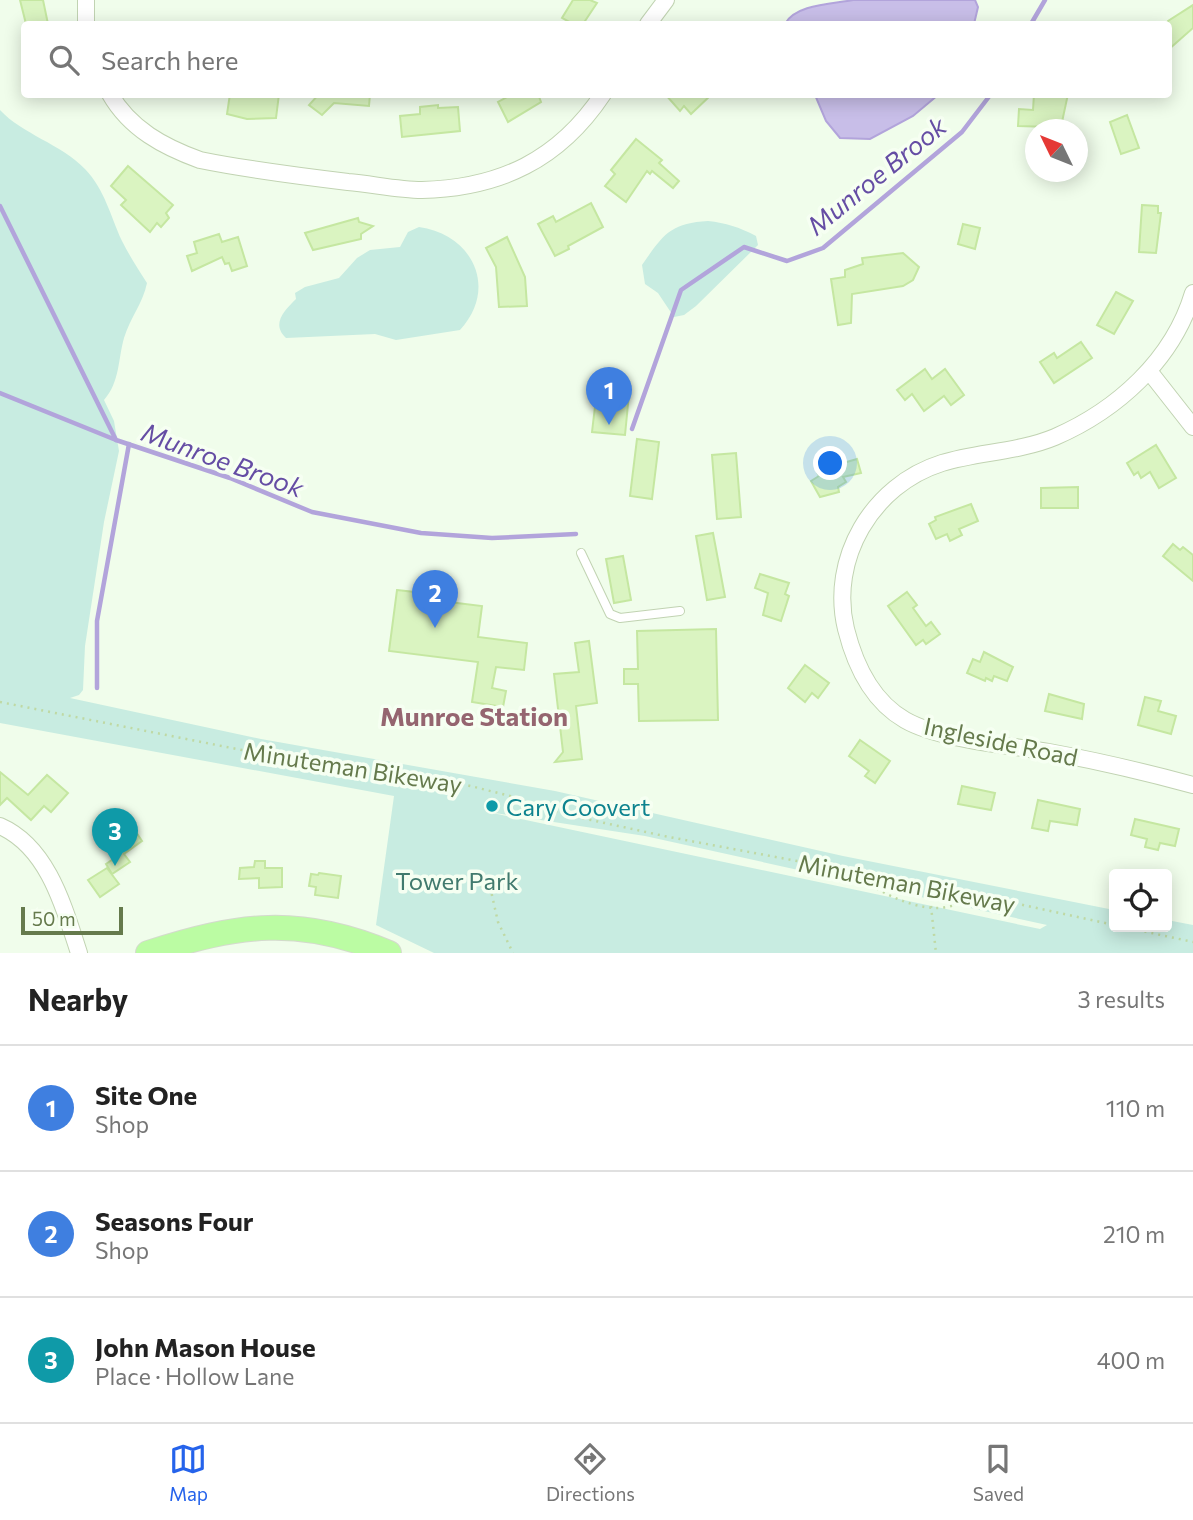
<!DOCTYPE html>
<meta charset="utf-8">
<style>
:root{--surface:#fff;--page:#f2f2f2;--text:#222;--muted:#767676;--line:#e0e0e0;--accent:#2563eb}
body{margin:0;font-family:Commissioner,sans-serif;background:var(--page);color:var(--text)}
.controls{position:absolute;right:21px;bottom:21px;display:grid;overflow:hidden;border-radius:7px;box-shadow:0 4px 18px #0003}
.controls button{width:63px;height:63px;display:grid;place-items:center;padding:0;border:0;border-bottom:2px solid var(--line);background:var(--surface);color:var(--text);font:35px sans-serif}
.compass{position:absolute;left:1025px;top:119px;width:63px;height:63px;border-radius:50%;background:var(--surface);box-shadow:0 4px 18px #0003;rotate:313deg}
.scale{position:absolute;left:21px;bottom:18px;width:102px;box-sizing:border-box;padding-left:7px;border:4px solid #657a4c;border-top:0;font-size:19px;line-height:24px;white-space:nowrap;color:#657a4c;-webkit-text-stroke:5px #f6fff2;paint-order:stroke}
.you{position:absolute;left:831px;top:464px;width:24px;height:24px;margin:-18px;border:5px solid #fff;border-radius:50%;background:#1a73e8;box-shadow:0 0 0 10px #1a73e833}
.badge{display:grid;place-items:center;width:46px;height:46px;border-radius:50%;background:var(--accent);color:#fff;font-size:23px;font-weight:700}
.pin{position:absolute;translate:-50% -58px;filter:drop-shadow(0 2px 4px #0008)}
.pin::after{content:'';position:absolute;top:37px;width:24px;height:21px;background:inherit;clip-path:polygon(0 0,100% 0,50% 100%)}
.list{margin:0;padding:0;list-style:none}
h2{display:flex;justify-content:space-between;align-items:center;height:91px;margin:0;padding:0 28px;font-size:30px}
h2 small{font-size:23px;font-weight:400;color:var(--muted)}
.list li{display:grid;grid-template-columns:46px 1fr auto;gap:21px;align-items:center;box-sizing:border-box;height:126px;padding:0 28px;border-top:2px solid var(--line)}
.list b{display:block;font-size:26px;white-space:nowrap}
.list p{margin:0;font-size:23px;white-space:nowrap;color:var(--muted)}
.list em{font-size:23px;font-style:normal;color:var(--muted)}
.icon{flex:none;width:38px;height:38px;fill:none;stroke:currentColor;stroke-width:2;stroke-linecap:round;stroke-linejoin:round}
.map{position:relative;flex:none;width:1193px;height:953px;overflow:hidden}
.search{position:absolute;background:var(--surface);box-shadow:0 4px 18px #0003;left:21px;right:21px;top:21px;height:77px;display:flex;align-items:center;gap:18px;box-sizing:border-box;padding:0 24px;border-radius:7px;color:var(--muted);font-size:26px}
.sheet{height:469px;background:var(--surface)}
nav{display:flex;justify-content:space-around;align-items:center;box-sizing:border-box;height:98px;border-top:2px solid var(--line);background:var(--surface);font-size:19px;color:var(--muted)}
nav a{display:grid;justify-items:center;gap:4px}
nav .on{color:var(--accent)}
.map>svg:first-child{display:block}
.green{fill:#c8ece1;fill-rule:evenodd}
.water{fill:#c8bee8;stroke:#b2a4db;stroke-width:2}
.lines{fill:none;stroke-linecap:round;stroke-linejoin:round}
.stream{stroke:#b2a4db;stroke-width:4.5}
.building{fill:#daf4c1;stroke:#c5e7a1;stroke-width:2}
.service-casing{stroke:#c1d3b2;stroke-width:10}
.minor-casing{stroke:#c1d3b2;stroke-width:18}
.primary-casing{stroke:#d4dacd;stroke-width:26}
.path{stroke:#bfd9a4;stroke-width:2.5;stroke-dasharray:2 5;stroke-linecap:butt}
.service{stroke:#fff;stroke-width:8}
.minor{stroke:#fff;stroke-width:16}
.primary{stroke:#bbfca3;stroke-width:24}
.culture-dot{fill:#0f9aa8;stroke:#f6fff2;stroke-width:2.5}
.labels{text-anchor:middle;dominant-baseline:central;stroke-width:7;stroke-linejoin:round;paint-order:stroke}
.street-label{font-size:24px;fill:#657a4c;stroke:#f6fff2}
.culture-label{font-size:24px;fill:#0d838f;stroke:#f6fff2;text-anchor:start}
.park-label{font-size:24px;fill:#417a6e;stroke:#f6fff2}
.water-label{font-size:26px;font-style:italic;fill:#654da4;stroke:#f6fff2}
.neighbourhood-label{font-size:26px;font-weight:bold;fill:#956570;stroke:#f6fff2}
</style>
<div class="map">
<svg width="1193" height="953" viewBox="0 0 1193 953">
<rect width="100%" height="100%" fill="#f0fdeb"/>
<g class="green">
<path d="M0 110C22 134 61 144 85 169 105 190 110 215 122 241 129 255 138 269 147 283 143 303 130 318 124 338 118 359 120 382 104 400L114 421 119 451 104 522 85 646 83 690 79 695 70 698 261 739 555 791 843 856 1114 910V927H1167V920L1193 925V953H434L376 925 394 796 0 723ZM488 812 645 836 1047 925 1040 929Z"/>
<path d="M708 221C726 223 739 227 756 236L758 245 696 306 684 315 674 317 658 293 645 284 642 265C663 235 670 223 708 221Z"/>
<path d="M419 227C472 234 499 288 460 330L396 340 375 334 286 338C271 324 284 311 296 299L295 293 305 287 339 278 357 258 370 250 400 247 408 232Z"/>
</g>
<g class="water">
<path d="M853 0H975L978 7 974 24H785C795 4 833 4 853 0Z"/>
<path d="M815 95H938L913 116 870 139 840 138 826 121Z"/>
</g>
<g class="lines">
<g class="stream">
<path d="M1031 24 1045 0"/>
<path d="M0 206 116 440 230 478 312 512 421 533 492 538 576 534"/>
<path d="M0 393 116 440"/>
<path d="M632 429 681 290 744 247 787 261 823 248 962 132 991 94"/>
<path d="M97 688V621L129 444"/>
</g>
</g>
<g class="building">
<path d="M20 0H43L48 24H26Z"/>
<path d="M573 0H590L597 3 583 24H573L562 18Z"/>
<path d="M1193 5V28L1168 50V21Z"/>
<path d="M230 94H279L276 118 247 119 227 114Z"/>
<path d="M319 94H370L369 106 334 103 322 115 309 105Z"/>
<path d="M506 94H538L541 102 508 122 498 102 507 97Z"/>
<path d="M665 94H712L691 114 684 106 680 111Z"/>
<path d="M1034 94H1068L1062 122 1052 121 1051 127 1018 126 1019 109 1033 110Z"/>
<path d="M438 105V108L458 107 460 131 402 137 400 116 420 114V107Z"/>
<path d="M1127 115 1139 148 1121 154 1110 122Z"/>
<path d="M636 139 662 160 659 163 679 181 673 188 652 171 650 174 647 171 626 202 605 186 615 174 611 170Z"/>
<path d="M128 166 173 205 166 213 169 218 161 227 157 223 150 232 121 205 126 200 111 186Z"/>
<path d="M591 203 603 227 568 246 569 249 555 256 538 224 553 216 556 222Z"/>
<path d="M1142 205 1158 206V213H1161L1156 253 1139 252Z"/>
<path d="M358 218 359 222 373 226 361 234V239L313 250 305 233Z"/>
<path d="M963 224 980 228 975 249 958 244Z"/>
<path d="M219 234 222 242 238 237 247 266 232 271 229 263 225 264 222 257 192 271 187 256 197 253 194 242Z"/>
<path d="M507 237 525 277 527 306 499 307 496 267 486 248Z"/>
<path d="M903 253 919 267 913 280 903 286 852 294 851 323 838 325 831 279 845 277V270L863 264 862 258Z"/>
<path d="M1116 292 1133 301 1114 334 1097 325Z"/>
<path d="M1081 342 1092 358 1054 383 1040 362 1054 353 1057 358Z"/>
<path d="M925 369 932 379 945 369 964 395 951 405 944 396 924 411 912 394 905 400 897 390Z"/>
<path d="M598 381 630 384 625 435 592 432Z"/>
<path d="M637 439 659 442 652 499 630 496Z"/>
<path d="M1156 445 1176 478 1159 488 1150 472 1141 478 1138 472 1134 475 1127 463Z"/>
<path d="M736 453 741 517 717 519 712 455Z"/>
<path d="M857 459 861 473 843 477 846 482 838 487 839 492 820 497 811 481 819 476 816 470 832 460 836 465Z"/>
<path d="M1078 487V508H1041V488Z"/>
<path d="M971 504 978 521 959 529 962 535 950 541 947 534 936 539 929 524 936 520 935 517Z"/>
<path d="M713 533 725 597 707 600 696 536Z"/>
<path d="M1173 544 1180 550 1183 547 1193 555V581L1163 556Z"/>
<path d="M623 556 631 600 614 603 606 559Z"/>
<path d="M760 574 789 583 785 594 789 596 781 621 763 615 768 593 755 588Z"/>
<path d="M397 590 441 595V601L482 606 478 637 527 643 524 670 496 667 492 688 506 691 503 707 472 702 478 662 389 651Z"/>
<path d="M907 592 917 605 913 608 926 626 931 622 940 634 926 644 923 640 916 645 888 606Z"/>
<path d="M716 629 718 720 639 721 638 684H624V669H638L637 631Z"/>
<path d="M589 641 597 703 576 706 582 759 555 762 563 752 554 674 579 672 575 643Z"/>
<path d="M984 652 1013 667 1007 681 994 676 992 681 986 678 985 681 967 673 973 659 980 662Z"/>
<path d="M805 665 829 683 818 698 812 693 805 702 788 688Z"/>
<path d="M1049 694 1084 704 1082 719 1045 711Z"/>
<path d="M1145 697 1161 701 1158 711 1176 716 1171 734 1138 725Z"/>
<path d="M860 740 890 761 875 783 865 776 869 771 849 756Z"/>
<path d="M0 772 28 795 47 775 68 793 51 812 44 806 31 820 7 798 0 805Z"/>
<path d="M962 786 995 793 991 810 958 804Z"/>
<path d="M1038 800 1080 809 1077 825 1050 821 1048 831 1032 828Z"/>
<path d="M1135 819 1179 829 1175 846 1160 843 1158 850 1145 847 1147 839 1131 835Z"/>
<path d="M136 832 142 841 124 854 130 862 112 874 106 864 119 855 111 844Z"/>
<path d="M255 861H265V868H282V887L259 888V878L239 879 240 868 254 867Z"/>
<path d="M107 868 119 884 100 897 88 880Z"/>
<path d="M319 873 341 876 338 898 315 895 316 887 309 886 311 874 318 875Z"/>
</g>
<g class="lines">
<defs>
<path id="service" d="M581 553 610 614 620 618 680 611"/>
<g id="minor">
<path d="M86 24V0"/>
<path d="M648 24 666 0"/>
<path d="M110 94C130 129 164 147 200 160 249 170 298 176 348 182 372 184 398 190 422 190 500 188 559 160 603 94"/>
<path d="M1193 293C1173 360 1117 410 1055 437 1019 452 978 452 942 463 872 485 829 559 846 629 855 665 872 701 905 720 940 740 1008 745 1049 752 1098 761 1145 772 1193 785"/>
<path d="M1149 371 1193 427"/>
<path d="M0 826C48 847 64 907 79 953"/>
</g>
<path id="primary" d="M148 953C238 924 299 915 389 953"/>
</defs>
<use href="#service" class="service-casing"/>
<use href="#minor" class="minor-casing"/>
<use href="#primary" class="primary-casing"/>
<g class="path">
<path d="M0 702 257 753 435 777 510 796 559 813 664 836 973 894 1114 925"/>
<path d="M853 874C883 894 937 926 971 895"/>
<path d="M475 883 491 891 498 922 513 953"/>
<path d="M931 906 936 953"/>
<path d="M1124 927 1193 942"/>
</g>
<use href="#service" class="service"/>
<use href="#minor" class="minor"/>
<use href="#primary" class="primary"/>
</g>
<circle class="culture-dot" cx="492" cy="806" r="7"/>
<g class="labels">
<g class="street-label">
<text transform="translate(1001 741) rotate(12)">Ingleside Road</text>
<text transform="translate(353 767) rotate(9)">Minuteman Bikeway</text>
<text transform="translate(907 883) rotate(11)">Minuteman Bikeway</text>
</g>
<g class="culture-label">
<text x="506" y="806">Cary Coovert</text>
</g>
<g class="park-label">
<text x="457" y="880">Tower Park</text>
</g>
<g class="water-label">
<text transform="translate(876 175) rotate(-39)">Munroe Brook</text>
<text transform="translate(223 459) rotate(20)">Munroe Brook</text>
</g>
<g class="neighbourhood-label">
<text x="474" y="715">Munroe Station</text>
</g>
</g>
</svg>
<div class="controls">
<button><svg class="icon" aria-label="locate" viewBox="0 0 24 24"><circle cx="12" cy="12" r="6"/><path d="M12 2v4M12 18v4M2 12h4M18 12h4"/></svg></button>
</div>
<svg class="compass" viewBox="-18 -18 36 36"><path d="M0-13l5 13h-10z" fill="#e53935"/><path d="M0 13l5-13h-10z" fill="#767676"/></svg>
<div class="scale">50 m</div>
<div class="you"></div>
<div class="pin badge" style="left:609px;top:425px;background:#3f7fe0">1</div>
<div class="pin badge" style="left:435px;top:628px;background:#3f7fe0">2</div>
<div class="pin badge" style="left:115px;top:866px;background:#0f9aa8">3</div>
<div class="search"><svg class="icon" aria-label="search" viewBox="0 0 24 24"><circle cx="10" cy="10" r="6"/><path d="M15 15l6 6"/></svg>Search here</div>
</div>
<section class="sheet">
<h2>Nearby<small>3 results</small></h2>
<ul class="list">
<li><span class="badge" style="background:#3f7fe0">1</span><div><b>Site One</b><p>Shop</p></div><em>110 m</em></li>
<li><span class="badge" style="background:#3f7fe0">2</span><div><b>Seasons Four</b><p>Shop</p></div><em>210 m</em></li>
<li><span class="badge" style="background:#0f9aa8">3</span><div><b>John Mason House</b><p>Place · Hollow Lane</p></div><em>400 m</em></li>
</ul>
</section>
<nav>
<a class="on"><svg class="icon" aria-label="map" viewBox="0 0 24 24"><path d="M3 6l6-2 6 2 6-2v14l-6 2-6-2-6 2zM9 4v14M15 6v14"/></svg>Map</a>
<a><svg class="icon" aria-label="directions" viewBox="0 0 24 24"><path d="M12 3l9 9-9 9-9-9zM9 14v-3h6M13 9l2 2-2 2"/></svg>Directions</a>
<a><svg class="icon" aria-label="saved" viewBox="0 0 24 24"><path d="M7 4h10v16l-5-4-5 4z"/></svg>Saved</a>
</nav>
